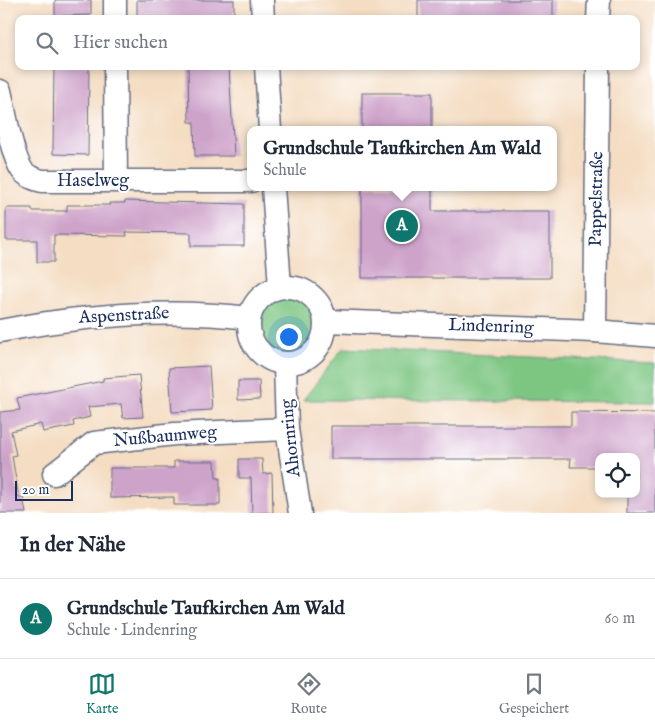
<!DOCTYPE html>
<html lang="de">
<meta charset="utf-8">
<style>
:root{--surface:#fff;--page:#f2f2f3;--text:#1f2937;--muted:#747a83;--line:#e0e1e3;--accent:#0f766e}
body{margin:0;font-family:"IM FELL English",serif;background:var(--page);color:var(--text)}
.controls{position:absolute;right:15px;bottom:15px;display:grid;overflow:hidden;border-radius:10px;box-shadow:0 2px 8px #0003}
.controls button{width:45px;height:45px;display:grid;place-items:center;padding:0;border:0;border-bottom:1px solid var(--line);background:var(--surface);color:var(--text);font:25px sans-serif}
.scale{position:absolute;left:15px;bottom:12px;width:58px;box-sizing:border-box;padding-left:5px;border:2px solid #1b2f5e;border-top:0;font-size:14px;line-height:18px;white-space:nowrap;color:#1b2f5e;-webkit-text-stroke:4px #fff;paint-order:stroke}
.you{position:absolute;left:288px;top:336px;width:18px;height:18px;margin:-12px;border:4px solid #fff;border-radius:50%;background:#1a73e8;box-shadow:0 0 0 8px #1a73e833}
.badge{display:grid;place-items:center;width:32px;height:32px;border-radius:50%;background:var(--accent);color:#fff;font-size:16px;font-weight:700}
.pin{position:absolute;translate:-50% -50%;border:2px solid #fff;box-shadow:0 1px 5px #0006}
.popup{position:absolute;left:247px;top:126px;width:310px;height:65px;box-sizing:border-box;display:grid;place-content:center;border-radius:10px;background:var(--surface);filter:drop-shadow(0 1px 4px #0005);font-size:16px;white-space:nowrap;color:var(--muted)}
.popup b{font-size:19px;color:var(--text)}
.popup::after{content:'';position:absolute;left:50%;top:100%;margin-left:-10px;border:10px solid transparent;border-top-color:var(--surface)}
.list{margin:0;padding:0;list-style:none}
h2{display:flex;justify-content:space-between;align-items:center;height:65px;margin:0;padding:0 20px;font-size:21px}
h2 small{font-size:16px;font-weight:400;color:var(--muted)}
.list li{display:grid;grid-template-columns:32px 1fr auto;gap:15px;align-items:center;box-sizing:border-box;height:80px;padding:0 20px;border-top:1px solid var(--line)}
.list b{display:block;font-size:19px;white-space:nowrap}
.list p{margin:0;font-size:16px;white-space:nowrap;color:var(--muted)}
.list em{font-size:16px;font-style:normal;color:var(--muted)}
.icon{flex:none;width:28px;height:28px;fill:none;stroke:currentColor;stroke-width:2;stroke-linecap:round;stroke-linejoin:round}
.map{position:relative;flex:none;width:655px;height:513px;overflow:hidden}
.search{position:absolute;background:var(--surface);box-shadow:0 2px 8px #0003;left:15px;right:15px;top:15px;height:55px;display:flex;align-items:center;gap:12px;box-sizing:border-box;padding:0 18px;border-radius:10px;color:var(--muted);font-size:19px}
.sheet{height:145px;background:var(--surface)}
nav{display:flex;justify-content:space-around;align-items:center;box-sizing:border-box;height:70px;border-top:1px solid var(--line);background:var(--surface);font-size:14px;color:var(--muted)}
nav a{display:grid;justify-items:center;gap:2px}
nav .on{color:var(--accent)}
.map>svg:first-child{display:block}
.green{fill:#7dc682;stroke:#4c7a70}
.building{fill:#cea3ca}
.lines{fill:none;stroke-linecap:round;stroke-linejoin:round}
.minor-casing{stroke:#676c81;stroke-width:25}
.minor{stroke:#fff;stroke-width:22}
.labels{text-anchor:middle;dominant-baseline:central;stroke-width:4;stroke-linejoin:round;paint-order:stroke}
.street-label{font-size:18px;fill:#1b2f5e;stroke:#fff}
</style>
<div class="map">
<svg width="655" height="513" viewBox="0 0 655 513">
<rect width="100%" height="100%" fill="#fff"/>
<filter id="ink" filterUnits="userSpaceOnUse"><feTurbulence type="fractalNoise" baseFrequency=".02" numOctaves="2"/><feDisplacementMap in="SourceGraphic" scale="10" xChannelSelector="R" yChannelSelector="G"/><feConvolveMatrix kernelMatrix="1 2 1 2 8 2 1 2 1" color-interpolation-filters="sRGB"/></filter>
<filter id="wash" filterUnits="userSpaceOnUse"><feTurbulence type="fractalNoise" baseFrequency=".0096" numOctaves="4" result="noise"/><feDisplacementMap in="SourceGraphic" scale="20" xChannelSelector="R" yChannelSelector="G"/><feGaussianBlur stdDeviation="1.12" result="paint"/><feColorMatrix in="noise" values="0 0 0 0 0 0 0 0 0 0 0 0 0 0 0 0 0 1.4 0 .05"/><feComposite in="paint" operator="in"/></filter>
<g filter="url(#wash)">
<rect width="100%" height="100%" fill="#f4ddc2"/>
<g class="green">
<circle cx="287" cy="326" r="29"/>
<path d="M343 348 655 363V402L303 400Z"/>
</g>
<g id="blocks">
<g class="building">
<path d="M55 0H91V15L55 16Z"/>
<rect x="137" y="0" width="97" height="19"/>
<rect x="418" y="0" width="135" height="19"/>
<path d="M54 66H89L88 155 53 154Z"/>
<path d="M188 66H229L234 156H195L194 122H189Z"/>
<rect x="362" y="93" width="70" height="37"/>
<path d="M362 187H432V211H550V278H362Z"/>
<path d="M125 201 244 204V246H191V233L126 232 127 236 54 235V262H37V240H6V208H32V211H67V205H110L109 203H125Z"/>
<path d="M209 366 212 410 172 412 169 368Z"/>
<path d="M139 375 143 417 123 418 121 404 88 407 90 417 73 421 74 426 43 432 41 424 11 431 16 455 12 456 19 498 23 497 26 513H0V412L20 410 17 398 103 381V378Z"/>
<path d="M238 381H259L260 399 238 400Z"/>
<path d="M571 412 655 413V513H627V494H636V457H599V467H570L571 459H331V426H571Z"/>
<path d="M239 459H262L263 474 272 473 273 513H252L251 478H239Z"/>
<path d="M174 461H215L216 478H220V505H174V497L110 498V468H174Z"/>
</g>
</g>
</g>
<g filter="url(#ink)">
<use href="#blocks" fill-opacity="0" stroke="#676c81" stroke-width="1"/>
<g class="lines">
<defs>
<g id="minor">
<path d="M115 0V19"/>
<path d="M262 0 263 19"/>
<path d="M598 19 599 1"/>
<path d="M115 66 116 180"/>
<path d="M266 66 270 130"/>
<path d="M0 91C5 111 11 154 22 170 27 177 35 179 42 181H251"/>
<path d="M273 187 280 287"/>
<circle cx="287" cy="325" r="38"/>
<path d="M326 321 595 331 655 336"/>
<path d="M0 331C83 315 165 308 249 318"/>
<path d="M595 331 598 66"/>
<path d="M285 364 287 429 300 513"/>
<path d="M54 474 94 443 175 434 287 429"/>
</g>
</defs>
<use href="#minor" class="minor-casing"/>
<use href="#minor" class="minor"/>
</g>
</g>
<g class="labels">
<g class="street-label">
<text x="93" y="181">Haselweg</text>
<text transform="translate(597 199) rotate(-89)">Pappelstraße</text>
<text transform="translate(124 316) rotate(-3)">Aspenstraße</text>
<text transform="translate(491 327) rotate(2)">Lindenring</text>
<text transform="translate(165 437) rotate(-5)">Nußbaumweg</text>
<text transform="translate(291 438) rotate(-96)">Ahornring</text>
</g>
</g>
</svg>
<div class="controls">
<button><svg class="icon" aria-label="locate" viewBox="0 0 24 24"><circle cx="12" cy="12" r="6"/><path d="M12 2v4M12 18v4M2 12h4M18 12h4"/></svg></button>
</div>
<div class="scale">20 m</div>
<div class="you"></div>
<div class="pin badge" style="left:402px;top:226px">A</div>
<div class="popup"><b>Grundschule Taufkirchen Am Wald</b>Schule</div>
<div class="search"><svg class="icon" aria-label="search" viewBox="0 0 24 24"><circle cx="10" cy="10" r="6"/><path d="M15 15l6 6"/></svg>Hier suchen</div>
</div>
<section class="sheet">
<h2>In der Nähe<small></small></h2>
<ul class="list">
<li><span class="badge">A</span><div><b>Grundschule Taufkirchen Am Wald</b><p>Schule · Lindenring</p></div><em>60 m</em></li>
</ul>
</section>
<nav>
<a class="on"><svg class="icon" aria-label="map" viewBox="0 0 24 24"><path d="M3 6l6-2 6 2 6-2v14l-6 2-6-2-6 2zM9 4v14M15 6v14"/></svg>Karte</a>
<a><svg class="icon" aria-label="directions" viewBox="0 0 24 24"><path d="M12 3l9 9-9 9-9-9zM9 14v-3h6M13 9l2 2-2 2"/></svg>Route</a>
<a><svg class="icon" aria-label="saved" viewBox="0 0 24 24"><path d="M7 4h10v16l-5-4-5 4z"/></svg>Gespeichert</a>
</nav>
